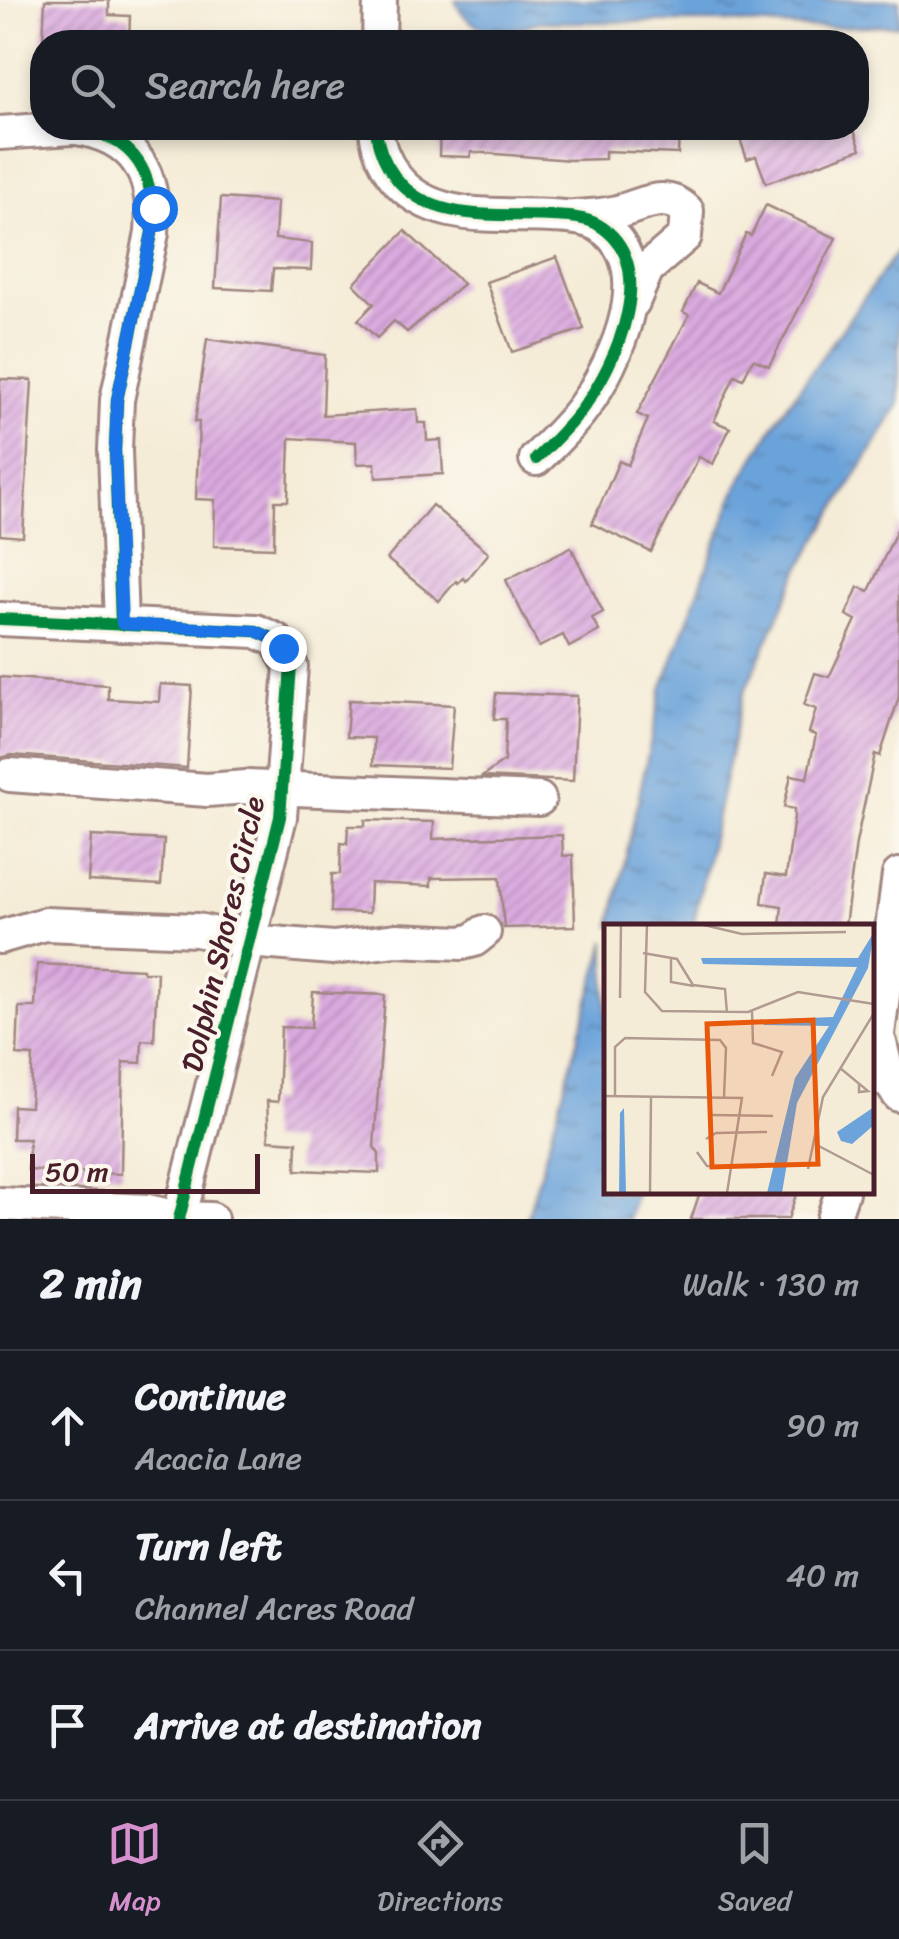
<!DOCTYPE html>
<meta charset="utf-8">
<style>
:root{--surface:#171b24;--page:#242831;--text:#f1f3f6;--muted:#9ea1a6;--line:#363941;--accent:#d690ce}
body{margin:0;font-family:Sriracha,sans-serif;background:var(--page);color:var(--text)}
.scale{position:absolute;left:30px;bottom:25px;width:230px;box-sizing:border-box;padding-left:10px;border:5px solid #4a1f2b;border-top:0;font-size:28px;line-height:35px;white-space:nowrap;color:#4a1f2b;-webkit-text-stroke:8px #fbf7ec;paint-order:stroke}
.stop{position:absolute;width:30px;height:30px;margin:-22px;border:8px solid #1a73e8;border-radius:50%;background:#fff}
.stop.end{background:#1a73e8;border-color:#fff;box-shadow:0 2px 10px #0008}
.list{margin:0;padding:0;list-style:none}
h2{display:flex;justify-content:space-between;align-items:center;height:130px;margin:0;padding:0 40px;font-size:42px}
h2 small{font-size:32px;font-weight:400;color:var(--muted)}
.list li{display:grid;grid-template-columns:65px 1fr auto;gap:30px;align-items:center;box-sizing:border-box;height:150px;padding:0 40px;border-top:2px solid var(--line)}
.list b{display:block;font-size:38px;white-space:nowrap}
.list p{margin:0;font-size:32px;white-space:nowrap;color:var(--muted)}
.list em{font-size:32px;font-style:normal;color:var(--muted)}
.icon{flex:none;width:55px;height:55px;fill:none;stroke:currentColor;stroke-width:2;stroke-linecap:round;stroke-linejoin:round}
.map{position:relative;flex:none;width:899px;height:1219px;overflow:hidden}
.search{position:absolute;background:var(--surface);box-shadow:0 5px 15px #0003;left:30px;right:30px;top:30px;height:110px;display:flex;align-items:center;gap:25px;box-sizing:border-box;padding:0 35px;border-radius:40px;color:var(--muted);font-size:38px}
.sheet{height:580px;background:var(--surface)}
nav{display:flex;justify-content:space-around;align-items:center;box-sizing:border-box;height:140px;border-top:2px solid var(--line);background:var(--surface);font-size:28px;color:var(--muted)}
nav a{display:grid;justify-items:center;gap:5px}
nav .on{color:var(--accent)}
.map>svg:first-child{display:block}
.water{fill:url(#water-ripples);stroke:#5a6182;stroke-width:2.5}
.building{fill:url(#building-hatch)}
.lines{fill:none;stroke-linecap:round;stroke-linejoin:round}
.minor-casing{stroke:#a08681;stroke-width:38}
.minor{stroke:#fff;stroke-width:32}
.cycleway-casing{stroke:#fbf7ec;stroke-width:19}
.cycleway{stroke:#00873e;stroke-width:12}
.route{stroke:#1a73e8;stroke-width:12}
.labels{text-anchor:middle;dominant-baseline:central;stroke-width:8;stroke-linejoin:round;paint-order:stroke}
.street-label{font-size:30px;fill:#4a1f2b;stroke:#fbf7ec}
.inset-road{fill:none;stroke:#b19a92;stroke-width:2.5}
.view{fill:#e8590c;fill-opacity:0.15;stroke:#e8590c;stroke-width:5}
.inset-edge{fill:none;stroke:#4a1f2b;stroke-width:5}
</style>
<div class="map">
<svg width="899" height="1219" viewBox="0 0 899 1219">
<defs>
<pattern id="water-ripples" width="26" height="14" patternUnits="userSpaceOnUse" patternTransform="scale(2.5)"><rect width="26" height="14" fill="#6ba3da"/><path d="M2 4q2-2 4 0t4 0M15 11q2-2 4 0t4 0" fill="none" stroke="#5a84b1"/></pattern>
<pattern id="building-hatch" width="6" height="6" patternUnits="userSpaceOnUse" patternTransform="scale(2.5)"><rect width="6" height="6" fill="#dbaae0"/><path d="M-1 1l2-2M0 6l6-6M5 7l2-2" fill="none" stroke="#b48ab6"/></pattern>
</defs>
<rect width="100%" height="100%" fill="#fbf7ec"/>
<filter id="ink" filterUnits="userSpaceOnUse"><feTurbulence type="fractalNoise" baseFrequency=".01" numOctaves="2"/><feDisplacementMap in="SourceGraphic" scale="20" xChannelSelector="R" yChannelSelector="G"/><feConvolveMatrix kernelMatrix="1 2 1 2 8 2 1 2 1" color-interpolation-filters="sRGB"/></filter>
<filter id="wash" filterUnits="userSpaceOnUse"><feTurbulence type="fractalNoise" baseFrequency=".0048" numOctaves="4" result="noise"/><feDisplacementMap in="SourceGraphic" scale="40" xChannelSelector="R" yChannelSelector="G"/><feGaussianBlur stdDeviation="2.25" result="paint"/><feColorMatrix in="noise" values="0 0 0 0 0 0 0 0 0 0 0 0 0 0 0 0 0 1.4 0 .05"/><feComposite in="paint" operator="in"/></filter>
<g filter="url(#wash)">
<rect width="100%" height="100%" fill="#f5ecd7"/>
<g class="water">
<path d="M455 0H899V25L807 28 729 22H538C506 34 470 37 455 0Z"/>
<path d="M899 249V405L800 568 743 695 693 926H611L662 689 737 487 779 417Z"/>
<path d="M606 941V1192H635L629 1219H527Z"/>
</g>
<g id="blocks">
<g class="building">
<path d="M45 0H109V15L130 16 129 42H43Z"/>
<path d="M440 128H679L678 154 605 151V159L570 160 471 152 470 157 439 156Z"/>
<path d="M736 128H853L861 149 766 183 756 156 747 159Z"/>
<path d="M221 198 277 202 275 239 312 243 311 270 273 269 271 291 215 288Z"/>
<path d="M766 205 836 238 769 366 753 359 743 379 735 375 714 421 730 428 713 464 699 457 651 552 592 524 619 461 628 465 648 419 637 414 689 315 683 312 697 283 718 293 746 234 751 236Z"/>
<path d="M405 231 463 284 407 332 394 321 377 338 358 320 374 304 354 284Z"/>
<path d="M557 257 584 329 512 352 486 282Z"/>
<path d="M207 339 325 355 323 415 417 409 418 423H426L427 441 441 440 443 474 376 478 375 463 357 464 356 442 290 438 288 501H275L274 548 214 546 215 500 196 499 199 422H195Z"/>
<path d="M0 379 32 380 23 537 0 535Z"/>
<path d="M432 505 489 553 466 581 463 578 458 583 456 581 439 601 387 559Z"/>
<path d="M899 525V697L880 756 875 754 856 843 845 926H780L782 906 762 903 766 874 786 877 794 816V809L784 807 791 775 807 778 816 735 809 733 816 709 804 705 815 673 829 677 856 620 846 615 858 587 869 591Z"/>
<path d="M571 547 603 612 592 618 599 631 569 647 563 635 539 647 506 580Z"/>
<path d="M0 677 108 685V699L159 702 160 684 192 686 187 768 12 755 0 758Z"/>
<path d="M496 693 577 696 573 781 482 777 504 761 506 719H494Z"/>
<path d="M349 700 454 705 449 768 373 765 374 738 346 737Z"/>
<path d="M365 820 434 822 433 839 562 835 563 856 573 855 575 926 504 928 500 877 431 878V886L370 883 369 913 331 912 332 874H340L341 843 347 844 348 826H365Z"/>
<path d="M91 836 164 840 161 885 88 881Z"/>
<path d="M37 964 143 969V972H157L154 1041 142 1040 141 1063 123 1062 121 1174 28 1170 29 1139H12L13 1106 30 1107 33 1056 17 1055 19 1007H35Z"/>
<path d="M313 992 385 995 374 1147 379 1154V1173L296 1170 297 1142 269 1140 267 1101 278 1102 281 1027 311 1028Z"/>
<path d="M700 1192H797L788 1219H691Z"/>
</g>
</g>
</g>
<g filter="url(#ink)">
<use href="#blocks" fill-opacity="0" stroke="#a08681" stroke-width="2.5"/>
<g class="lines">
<defs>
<g id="minor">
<path d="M379 42 380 0"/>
<path d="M76 128C137 137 156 175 152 233L117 400 115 450 121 625"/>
<path d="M376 128C377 146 384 162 395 177 431 224 499 213 552 216 567 217 583 217 597 224 663 262 616 363 583 408 569 427 552 443 536 459"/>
<path d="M0 133 71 128"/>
<path d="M575 217C589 216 603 216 617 212 642 206 664 189 687 211L685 236 647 269 633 302"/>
<path d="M0 619 256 631 276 640 291 666 280 817 179 1219"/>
<path d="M10 775 207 790 246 787 539 799"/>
<path d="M0 937 45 924 197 930 249 941 333 948 396 940 462 943 474 940 484 932"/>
<path d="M880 1043 889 1081 899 1095"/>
<path d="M872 1079 899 875"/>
<path d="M0 1204 148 1211 179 1218 211 1219"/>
<path d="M833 1219 842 1192"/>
</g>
</defs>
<use href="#minor" class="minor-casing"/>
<use href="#minor" class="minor"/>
<defs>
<g id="cycleway">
<path d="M76 128C137 137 156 175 152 233L117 400 115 450 121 625"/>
<path d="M376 128C377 146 384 162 395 177 431 224 499 213 552 216 567 217 583 217 597 224 663 262 616 363 583 408 569 427 552 443 536 459"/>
<path d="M0 619 256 631 276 640 291 666 280 817 179 1219"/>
</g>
</defs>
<use href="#cycleway" class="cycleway-casing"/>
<use href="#cycleway" class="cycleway"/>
</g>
</g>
<g class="lines" filter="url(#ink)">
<path class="route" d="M154 208 152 233 117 400 115 450 122 624 256 631 276 640 283 648"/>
</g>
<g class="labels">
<g class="street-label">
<text transform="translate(223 934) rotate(-77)">Dolphin Shores Circle</text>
</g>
</g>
<g transform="translate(604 924)">
<rect width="270" height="270" fill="#f5ecd7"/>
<path d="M270 8 264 44 193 179 178 269H163L191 154 225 102 160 101 156 96 229 93 253 43 99 40 97 34H254ZM270 183V201L248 220 237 217 233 208ZM20 184 22 269H15L16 189Z" fill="#6ba3da"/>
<path class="inset-road" d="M43 1 41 68 58 87 144 88 194 68 270 80M100 1 138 10 242 8M39 29 73 35 89 61 121 65 123 89M67 33V58L90 62M16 74 17 1M148 87 149 119 178 128 168 152M236 144 264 167 255 168V160M0 172 138 174 123 269M11 172V123L21 114 116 116 122 124 120 173M107 191 169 192M102 215 112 209 163 208M211 220 270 251M93 228 103 242 154 243M204 245 219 173 270 89M46 269 47 172"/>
<path class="view" d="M209 96 214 240 108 243 103 100Z"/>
<rect width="270" height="270" class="inset-edge"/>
</g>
</svg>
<div class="scale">50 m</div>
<div class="stop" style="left:154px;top:208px"></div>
<div class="stop end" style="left:283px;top:648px"></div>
<div class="search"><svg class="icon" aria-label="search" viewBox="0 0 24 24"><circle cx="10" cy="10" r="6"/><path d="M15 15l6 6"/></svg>Search here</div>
</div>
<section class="sheet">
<h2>2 min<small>Walk · 130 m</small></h2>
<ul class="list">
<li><svg class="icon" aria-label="ahead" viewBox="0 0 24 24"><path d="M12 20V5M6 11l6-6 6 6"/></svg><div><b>Continue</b><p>Acacia Lane</p></div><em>90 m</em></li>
<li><svg class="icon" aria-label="left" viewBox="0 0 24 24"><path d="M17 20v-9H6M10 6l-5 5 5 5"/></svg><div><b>Turn left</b><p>Channel Acres Road</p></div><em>40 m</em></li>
<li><svg class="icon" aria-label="arrive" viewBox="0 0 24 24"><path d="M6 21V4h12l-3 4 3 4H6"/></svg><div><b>Arrive at destination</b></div></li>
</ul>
</section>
<nav>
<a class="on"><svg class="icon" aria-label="map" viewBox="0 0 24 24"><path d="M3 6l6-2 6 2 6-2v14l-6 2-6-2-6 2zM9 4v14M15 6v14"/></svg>Map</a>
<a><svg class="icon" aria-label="directions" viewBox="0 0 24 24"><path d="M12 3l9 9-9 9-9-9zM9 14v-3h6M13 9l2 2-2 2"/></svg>Directions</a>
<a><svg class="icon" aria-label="saved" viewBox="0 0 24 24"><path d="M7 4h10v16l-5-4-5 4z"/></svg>Saved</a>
</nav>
